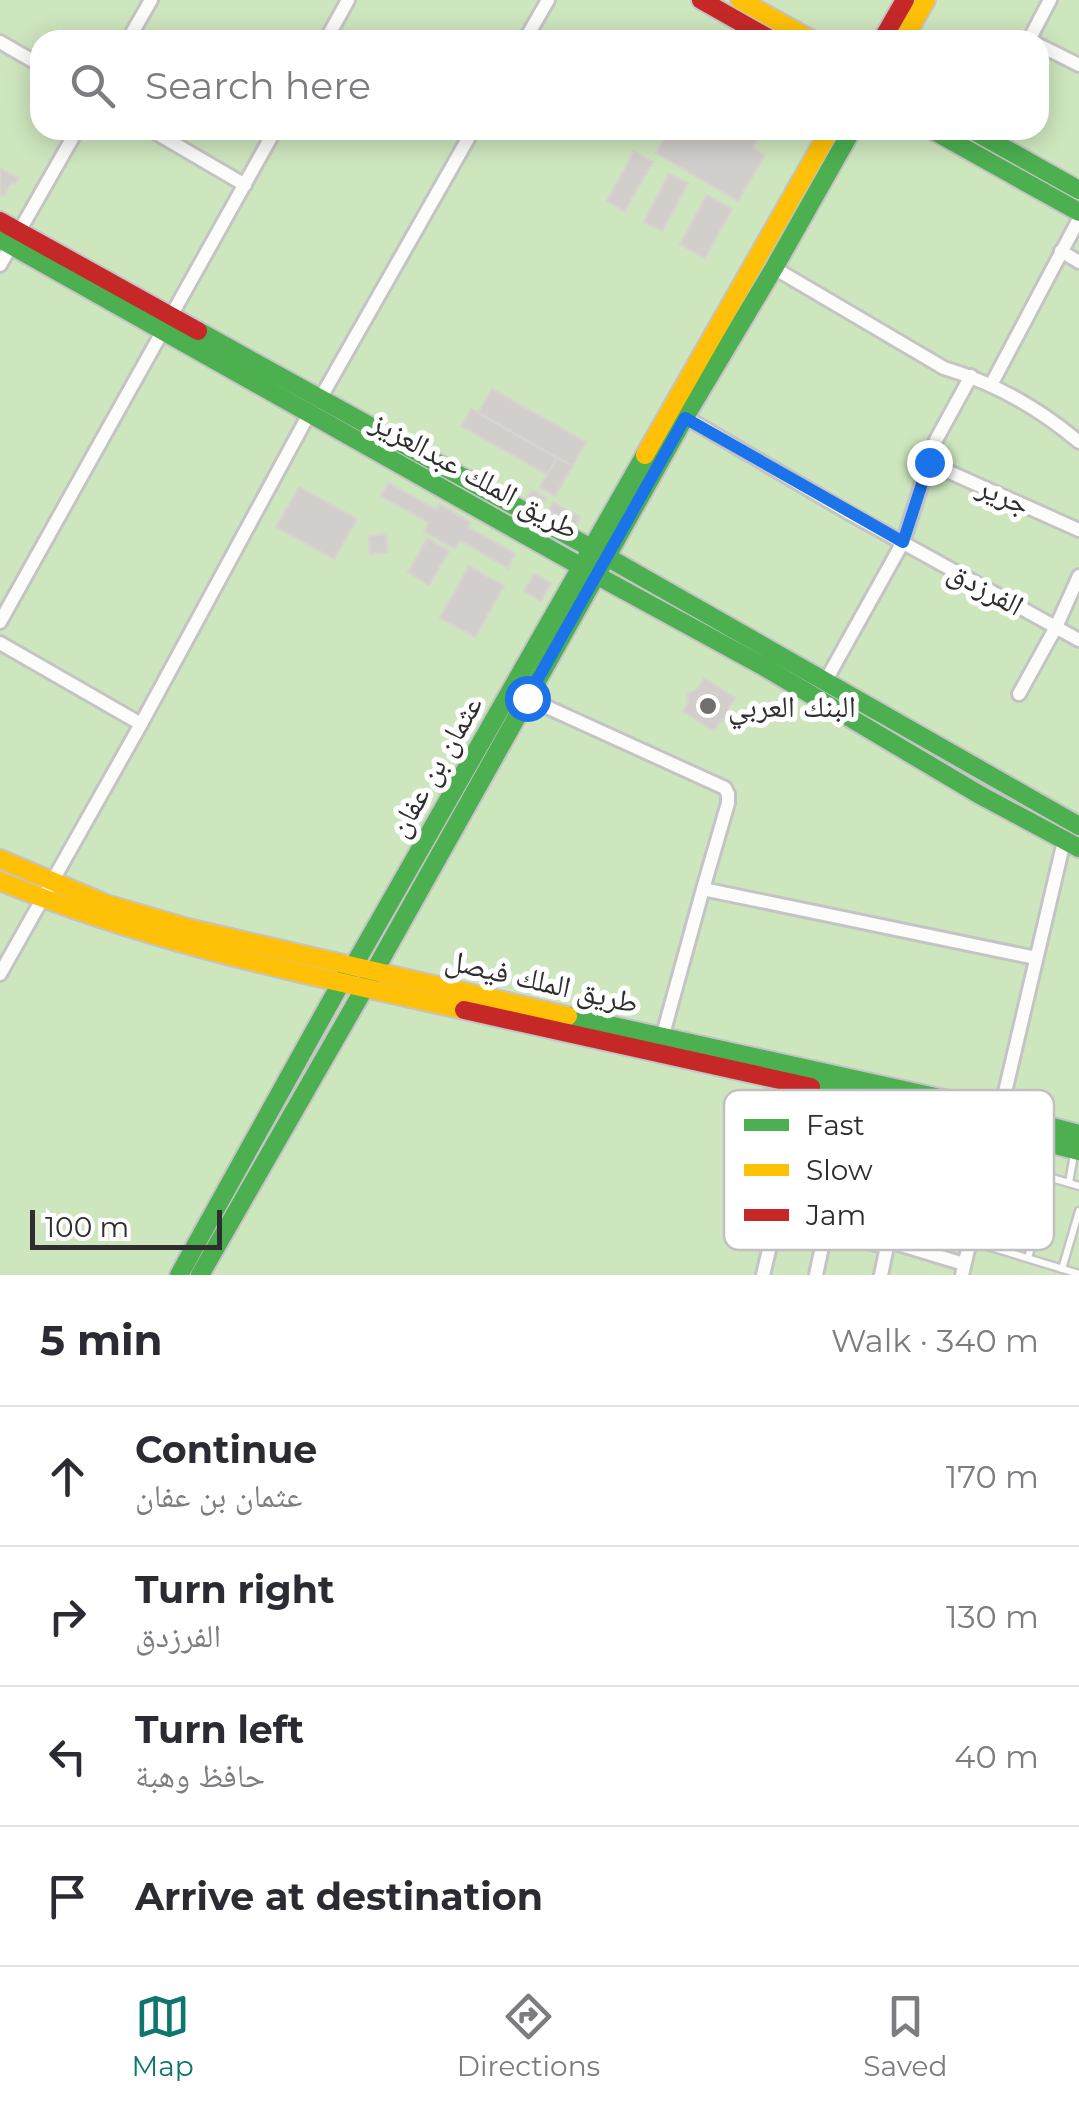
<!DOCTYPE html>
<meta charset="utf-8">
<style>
:root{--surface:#fff;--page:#f2f2f3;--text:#2b2b33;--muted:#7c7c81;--line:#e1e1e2;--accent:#0f766e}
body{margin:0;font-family:Montserrat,"Noto Naskh Arabic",sans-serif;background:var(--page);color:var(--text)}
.scale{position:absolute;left:30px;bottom:25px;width:192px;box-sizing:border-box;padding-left:10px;border:5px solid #2e2e2e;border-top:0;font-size:28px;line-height:35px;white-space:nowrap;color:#2e2e2e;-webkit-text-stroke:8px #fff;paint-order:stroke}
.stop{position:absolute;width:30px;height:30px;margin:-22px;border:8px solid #1a73e8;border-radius:50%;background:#fff}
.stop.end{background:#1a73e8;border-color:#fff;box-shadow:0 2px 10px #0008}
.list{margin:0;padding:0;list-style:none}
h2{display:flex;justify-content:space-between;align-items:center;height:130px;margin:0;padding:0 40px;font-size:42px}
h2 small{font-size:32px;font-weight:400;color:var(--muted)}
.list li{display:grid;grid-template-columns:65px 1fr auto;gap:30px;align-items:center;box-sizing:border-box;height:140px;padding:0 40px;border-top:2px solid var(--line)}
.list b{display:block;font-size:38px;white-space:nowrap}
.list p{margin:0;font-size:32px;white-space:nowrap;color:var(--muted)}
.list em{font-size:32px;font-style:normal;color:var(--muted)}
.icon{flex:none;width:55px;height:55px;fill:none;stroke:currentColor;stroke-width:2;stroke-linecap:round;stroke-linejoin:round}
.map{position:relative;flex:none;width:1079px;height:1275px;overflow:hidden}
.search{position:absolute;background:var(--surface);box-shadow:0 5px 25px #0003;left:30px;right:30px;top:30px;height:110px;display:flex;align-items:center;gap:25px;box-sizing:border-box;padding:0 35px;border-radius:30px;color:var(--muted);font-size:38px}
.sheet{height:690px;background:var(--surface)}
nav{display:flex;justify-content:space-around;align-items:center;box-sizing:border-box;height:140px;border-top:2px solid var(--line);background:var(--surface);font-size:28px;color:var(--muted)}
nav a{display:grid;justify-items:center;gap:5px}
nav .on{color:var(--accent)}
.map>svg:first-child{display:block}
.green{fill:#cee6be;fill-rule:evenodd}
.building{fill:#d1cecb;stroke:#d7d4d0;stroke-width:2.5}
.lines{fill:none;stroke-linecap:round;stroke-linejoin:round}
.lane-casing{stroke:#c5c4c5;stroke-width:11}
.street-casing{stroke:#c5c4c5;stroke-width:18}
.fast-casing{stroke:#c5c4c5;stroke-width:22}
.slow-casing{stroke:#c5c4c5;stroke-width:22}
.jam-casing{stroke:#c5c4c5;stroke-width:22}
.lane{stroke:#fcfcfb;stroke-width:6}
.street{stroke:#fcfcfb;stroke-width:12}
.fast{stroke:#4caf50;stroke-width:18}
.slow{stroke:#ffc107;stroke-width:18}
.jam{stroke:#c62828;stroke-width:18}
.route{stroke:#1a73e8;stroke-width:12}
.poi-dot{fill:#706f6e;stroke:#fff;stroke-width:4}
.labels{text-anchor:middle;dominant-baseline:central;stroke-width:10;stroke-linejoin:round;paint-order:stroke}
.street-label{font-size:30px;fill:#2e2e2e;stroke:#fff}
.poi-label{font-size:30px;fill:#2e2e2e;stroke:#fff;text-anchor:start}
.key{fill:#fff;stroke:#c0c0c0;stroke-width:2.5}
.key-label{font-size:28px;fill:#2e2e2e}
</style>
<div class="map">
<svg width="1079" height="1275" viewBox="0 0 1079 1275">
<rect width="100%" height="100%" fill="#ece8e4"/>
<path class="green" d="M0 0H1079V1275H0ZM40 40H1039V130H40Z"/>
<g class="building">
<path d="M669 130H761L762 131 753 148 765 155 738 201 656 153Z"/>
<path d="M634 151 653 162 624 212 607 201Z"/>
<path d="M0 168 18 178 15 184 12 182 4 196 0 194Z"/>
<path d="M669 174 688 183 662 231 644 222Z"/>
<path d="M707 195 732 209 705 258 680 244Z"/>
<path d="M492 389 586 442 572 466 478 413Z"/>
<path d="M471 409 557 458 548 475 461 426Z"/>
<path d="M557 458 572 466 555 496 540 487Z"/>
<path d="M389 483 436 510 440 504 470 522 468 527 515 554 508 568 460 540 455 549 424 531 429 523 381 496Z"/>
<path d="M299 487 357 519 334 559 276 527Z"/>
<path d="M532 490 546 498 542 506 527 497Z"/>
<path d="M553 502 580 517 576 525 549 510Z"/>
<path d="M386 534 387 552 370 554 369 536Z"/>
<path d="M428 538 449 551 429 585 408 572Z"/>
<path d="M469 566 504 586 475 637 440 618Z"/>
<path d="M534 574 551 583 541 601 524 591Z"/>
<path d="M704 678 735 698 728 708 729 717 720 721 714 731 683 711 688 704V694L698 688Z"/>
</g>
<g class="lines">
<defs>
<g id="lane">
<path d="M1069 1183 1074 1154"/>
<path d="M971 1241 1079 1274"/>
<path d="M995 1248 1014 1177 1019 1174 1045 1176 1079 1186"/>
<path d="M1028 1258 1051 1177"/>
<path d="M1062 1269 1079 1211"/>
</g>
<g id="street">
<path d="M128 40 151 0"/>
<path d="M326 40 348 0"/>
<path d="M525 40 548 0"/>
<path d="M1029 40 1050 0"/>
<path d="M0 42 40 65"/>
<path d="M1039 45 1079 65"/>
<path d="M151 130 245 185"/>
<path d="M1061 251 1079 262"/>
<path d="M0 265 77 130"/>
<path d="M774 268 944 368C994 383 1039 408 1079 442"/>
<path d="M991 385 1079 219"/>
<path d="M320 399 473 130"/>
<path d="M685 417 851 514 1079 640"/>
<path d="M929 463 1079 530"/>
<path d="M0 622 275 130"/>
<path d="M0 643 141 724"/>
<path d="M825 682 903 542 936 440 971 376"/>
<path d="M1019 694 1056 627 1079 576"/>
<path d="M527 698 725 788 728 794V803L703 889"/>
<path d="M0 974 141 724 309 414"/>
<path d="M662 1038 703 889 1036 958"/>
<path d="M859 1120 910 1136 919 1112"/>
<path d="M846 1168 895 1181 900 1185 881 1275"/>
<path d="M899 1183 910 1136"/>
<path d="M777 1218 887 1247"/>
<path d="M888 1241 964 1264"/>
<path d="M763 1275 808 1087"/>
<path d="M816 1275 837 1176 841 1169 846 1168 865 1100"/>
<path d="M962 1275 1064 841"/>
</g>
<g id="fast">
<path d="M932 130 1079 212"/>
<path d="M972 130 1079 190"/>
<path d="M0 239 596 575 761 665 980 795 1079 848"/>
<path d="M198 331 607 557 1079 826"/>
<path d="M568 1016 967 1104 1079 1134"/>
<path d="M811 1087 962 1121 1079 1151"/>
<path d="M179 1275 341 983 353 967 645 455"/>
<path d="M200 1275 375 970 685 417 774 268 852 130"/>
</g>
<g id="slow">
<path d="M740 0 812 40"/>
<path d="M903 40 926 0"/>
<path d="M645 455 830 130"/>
<path d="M0 859 106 904 188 928 568 1016"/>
<path d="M0 881C149 943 307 975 464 1010"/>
</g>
<g id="jam">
<path d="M701 0 772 40"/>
<path d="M882 40 905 0"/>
<path d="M0 221 198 331"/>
<path d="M464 1010 811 1087"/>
</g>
</defs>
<use href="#lane" class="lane-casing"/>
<use href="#street" class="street-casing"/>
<use href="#fast" class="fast-casing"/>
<use href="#slow" class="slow-casing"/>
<use href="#jam" class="jam-casing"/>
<use href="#lane" class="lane"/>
<use href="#street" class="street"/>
<use href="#fast" class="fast"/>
<use href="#slow" class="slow"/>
<use href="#jam" class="jam"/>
</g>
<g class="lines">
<path class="route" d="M527 698 685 418 903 542 929 462"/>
</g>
<circle class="poi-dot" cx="708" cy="706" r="10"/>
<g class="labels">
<g class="street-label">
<text transform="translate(475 475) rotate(29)">طريق الملك عبدالعزيز</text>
<text transform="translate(1004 495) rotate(24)">جرير</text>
<text transform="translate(986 588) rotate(29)">الفرزدق</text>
<text transform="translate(435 766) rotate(-60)">عثمان بن عفان</text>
<text transform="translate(542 981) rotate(13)">طريق الملك فيصل</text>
</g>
<g class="poi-label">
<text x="728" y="706">البنك العربي</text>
</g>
</g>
<rect x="724" y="1090" width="330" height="160" rx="15" class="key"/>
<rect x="744" y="1119" width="45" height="12" fill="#4caf50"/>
<rect x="744" y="1164" width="45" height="12" fill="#ffc107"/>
<rect x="744" y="1209" width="45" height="12" fill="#c62828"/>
<g class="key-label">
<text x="806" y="1135">Fast</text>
<text x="806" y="1180">Slow</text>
<text x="806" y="1225">Jam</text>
</g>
</svg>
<div class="scale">100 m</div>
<div class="stop" style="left:527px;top:698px"></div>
<div class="stop end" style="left:929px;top:462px"></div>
<div class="search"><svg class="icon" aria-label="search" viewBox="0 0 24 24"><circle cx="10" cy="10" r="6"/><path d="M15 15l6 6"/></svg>Search here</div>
</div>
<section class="sheet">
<h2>5 min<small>Walk · 340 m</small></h2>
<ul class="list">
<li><svg class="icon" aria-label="ahead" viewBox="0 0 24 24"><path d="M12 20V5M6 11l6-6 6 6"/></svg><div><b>Continue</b><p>عثمان بن عفان</p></div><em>170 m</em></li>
<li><svg class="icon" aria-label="right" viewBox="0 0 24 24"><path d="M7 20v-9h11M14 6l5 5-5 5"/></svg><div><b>Turn right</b><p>الفرزدق</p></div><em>130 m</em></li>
<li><svg class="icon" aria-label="left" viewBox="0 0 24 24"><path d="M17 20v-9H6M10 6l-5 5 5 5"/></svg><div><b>Turn left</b><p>حافظ وهبة</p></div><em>40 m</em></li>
<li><svg class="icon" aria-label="arrive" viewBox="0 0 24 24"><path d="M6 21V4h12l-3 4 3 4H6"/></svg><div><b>Arrive at destination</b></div></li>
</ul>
</section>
<nav>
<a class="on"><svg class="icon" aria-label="map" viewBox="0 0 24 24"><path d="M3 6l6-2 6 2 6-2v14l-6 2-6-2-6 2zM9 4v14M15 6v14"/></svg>Map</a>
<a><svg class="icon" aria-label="directions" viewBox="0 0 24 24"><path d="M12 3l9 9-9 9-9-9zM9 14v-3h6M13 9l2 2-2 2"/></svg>Directions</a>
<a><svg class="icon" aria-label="saved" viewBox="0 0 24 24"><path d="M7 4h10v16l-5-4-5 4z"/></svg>Saved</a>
</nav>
